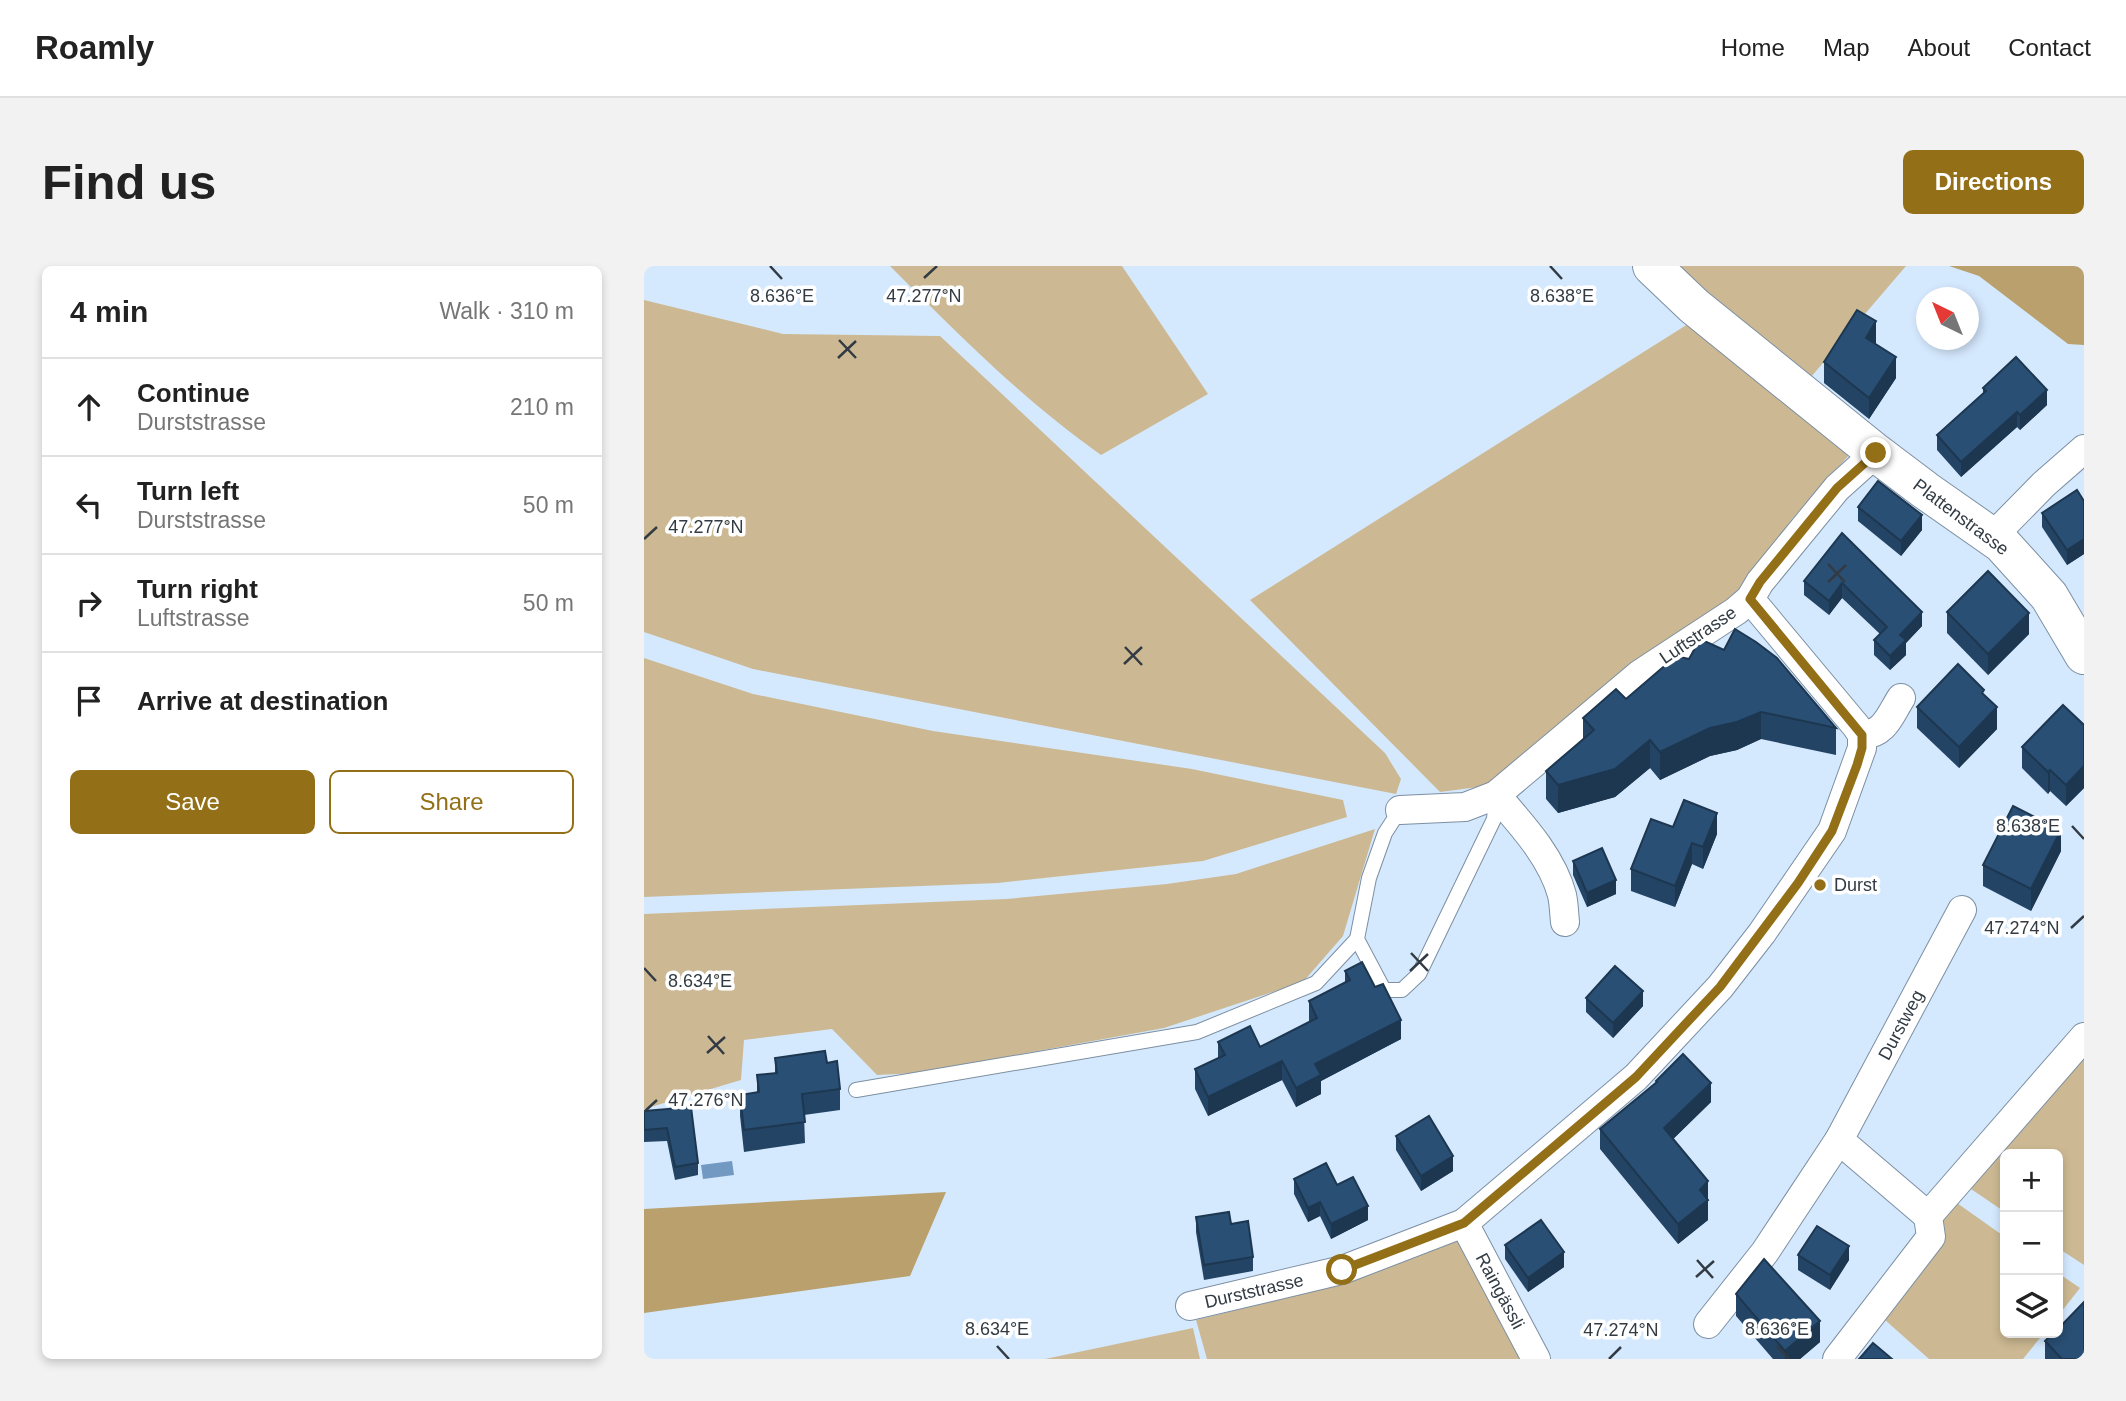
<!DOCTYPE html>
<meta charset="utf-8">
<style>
:root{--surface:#fff;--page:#f2f2f2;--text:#222;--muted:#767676;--line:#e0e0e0;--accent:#937017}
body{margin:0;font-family:Helvetica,sans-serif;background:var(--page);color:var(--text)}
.controls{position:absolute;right:21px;bottom:21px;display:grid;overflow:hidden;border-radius:10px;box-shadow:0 4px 10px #0003}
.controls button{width:63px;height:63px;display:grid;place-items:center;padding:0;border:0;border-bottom:2px solid var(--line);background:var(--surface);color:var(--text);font:35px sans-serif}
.compass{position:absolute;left:1272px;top:21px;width:63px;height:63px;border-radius:50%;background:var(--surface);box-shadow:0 4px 10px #0003;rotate:317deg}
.stop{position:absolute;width:21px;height:21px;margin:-16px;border:5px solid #937017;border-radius:50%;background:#fff}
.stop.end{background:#937017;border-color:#fff;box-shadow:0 2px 7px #0008}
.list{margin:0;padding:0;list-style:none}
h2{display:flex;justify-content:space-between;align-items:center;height:91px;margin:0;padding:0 28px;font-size:30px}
h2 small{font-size:23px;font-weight:400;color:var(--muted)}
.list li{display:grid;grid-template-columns:46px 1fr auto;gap:21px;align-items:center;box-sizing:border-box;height:98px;padding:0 28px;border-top:2px solid var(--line)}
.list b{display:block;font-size:26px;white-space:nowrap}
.list p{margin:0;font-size:23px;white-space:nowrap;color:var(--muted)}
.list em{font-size:23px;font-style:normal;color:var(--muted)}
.actions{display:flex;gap:14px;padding:21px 28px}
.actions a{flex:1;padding:16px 0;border:2px solid var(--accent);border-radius:10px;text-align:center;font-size:24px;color:var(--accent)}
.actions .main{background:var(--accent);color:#fff}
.icon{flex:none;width:38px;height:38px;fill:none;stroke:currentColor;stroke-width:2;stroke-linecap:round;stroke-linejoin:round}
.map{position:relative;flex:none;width:1440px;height:1093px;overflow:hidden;border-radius:10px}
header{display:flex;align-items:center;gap:42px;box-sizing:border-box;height:98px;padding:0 35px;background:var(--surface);border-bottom:2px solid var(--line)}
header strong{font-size:33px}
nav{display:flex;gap:38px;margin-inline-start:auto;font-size:24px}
.intro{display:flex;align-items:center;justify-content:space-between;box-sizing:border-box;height:168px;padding:0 42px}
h1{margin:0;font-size:49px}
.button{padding:18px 32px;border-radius:10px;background:var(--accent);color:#fff;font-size:24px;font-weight:700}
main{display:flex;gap:42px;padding:0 42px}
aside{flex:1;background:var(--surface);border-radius:10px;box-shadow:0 4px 10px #0003}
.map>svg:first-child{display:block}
.green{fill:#ccb993}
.forest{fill:#b9a06c}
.water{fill:#7199c1}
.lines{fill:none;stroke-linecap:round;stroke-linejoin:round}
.lane-casing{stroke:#7c8fa2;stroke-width:16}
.street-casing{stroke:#7c8fa2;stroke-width:30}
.secondary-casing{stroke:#7c8fa2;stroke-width:40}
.lane{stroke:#fff;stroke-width:14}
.street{stroke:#fff;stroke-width:28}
.secondary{stroke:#fff;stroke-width:38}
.wall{fill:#234464}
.shaded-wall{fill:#1d3751}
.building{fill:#294f74;stroke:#1d3751;stroke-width:2}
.route{stroke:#937017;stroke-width:9}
.ticks{fill:none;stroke:#323b43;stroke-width:2.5}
.poi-dot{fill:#937017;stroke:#fff;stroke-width:2.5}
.labels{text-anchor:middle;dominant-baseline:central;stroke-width:7;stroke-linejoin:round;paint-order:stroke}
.street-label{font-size:18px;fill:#323b43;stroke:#fff}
.poi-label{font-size:18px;fill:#323b43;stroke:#fff;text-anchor:start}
.ticks-label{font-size:18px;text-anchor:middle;fill:#323b43;stroke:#fff;stroke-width:7;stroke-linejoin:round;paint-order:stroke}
</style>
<header>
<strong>Roamly</strong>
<nav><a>Home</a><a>Map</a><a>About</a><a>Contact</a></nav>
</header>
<div class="intro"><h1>Find us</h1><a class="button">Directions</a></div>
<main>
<aside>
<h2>4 min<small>Walk · 310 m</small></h2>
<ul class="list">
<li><svg class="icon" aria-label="ahead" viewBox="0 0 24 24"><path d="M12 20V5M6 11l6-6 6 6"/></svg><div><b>Continue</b><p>Durststrasse</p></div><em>210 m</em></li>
<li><svg class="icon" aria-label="left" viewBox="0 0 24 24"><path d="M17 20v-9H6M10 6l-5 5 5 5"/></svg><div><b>Turn left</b><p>Durststrasse</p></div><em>50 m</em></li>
<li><svg class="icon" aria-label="right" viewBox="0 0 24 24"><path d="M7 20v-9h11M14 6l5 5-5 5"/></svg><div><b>Turn right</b><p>Luftstrasse</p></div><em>50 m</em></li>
<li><svg class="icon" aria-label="arrive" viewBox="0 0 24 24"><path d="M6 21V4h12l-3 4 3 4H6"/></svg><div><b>Arrive at destination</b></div></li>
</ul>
<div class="actions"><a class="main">Save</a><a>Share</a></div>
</aside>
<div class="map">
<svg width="1440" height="1093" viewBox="0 0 1440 1093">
<rect width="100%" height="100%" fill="#d5e9fe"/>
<g class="green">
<path d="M246 0H478L564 128 457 189C377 132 315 69 246 0Z"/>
<path d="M1022 0H1262L1161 118Z"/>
<path d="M0 34 139 68 296 70 741 487 757 513 752 528 109 403 0 366Z"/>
<path d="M1044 58 1207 187 1148 253 1092 331 842 520 796 526 606 334Z"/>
<path d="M0 392 109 428 289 465 548 503 699 534 703 551 559 595 354 617 0 631Z"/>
<path d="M731 563 699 670 659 716 520 762 274 807 233 809 188 763 100 774 97 814 0 843V648L362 633 523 618 592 608Z"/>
<path d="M1440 787V999L1414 982V888H1361V946L1324 921Z"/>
<path d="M1313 937 1361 971V1067H1400L1379 1093H1285L1241 1054 1301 973 1299 952Z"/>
<path d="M816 968 879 1093H563L552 1054 698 1018Z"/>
<path d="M1414 1007 1436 1022 1414 1050Z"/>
<path d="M549 1062 556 1093H401Z"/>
</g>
<g class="forest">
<path d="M1305 0H1440V79L1424 78 1335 10Z"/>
<path d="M302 926 266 1010 0 1047V943Z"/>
</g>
<path class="water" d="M88 895 90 909 59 913 57 899Z"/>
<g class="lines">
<defs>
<g id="lane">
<path d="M756 544 741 567 725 612 713 673 740 724H758L775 708 850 553 852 530"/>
<path d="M212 824 553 766 672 717 713 673"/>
</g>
<g id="street">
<path d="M1348 271 1400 218 1440 183"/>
<path d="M1218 469C1241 468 1246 449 1257 432"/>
<path d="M852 529C877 558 908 591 918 629 920 638 920 647 921 656"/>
<path d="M756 544 821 541 852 529 996 408 1092 345 1106 333 1116 316 1193 222 1232 187"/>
<path d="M1195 874 1284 950"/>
<path d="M820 957 892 1093"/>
<path d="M546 1040 698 1004 820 957 992 811 1076 721 1118 667 1188 565 1218 482V469L1212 460 1106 333"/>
<path d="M1064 1058 1121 986 1195 874 1318 644"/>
<path d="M1193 1093 1287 971 1284 950 1440 771"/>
</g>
<path id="secondary" d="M1008 0 1050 40 1232 187 1281 224 1358 278 1405 330 1440 389"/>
</defs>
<use href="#lane" class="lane-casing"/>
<use href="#street" class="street-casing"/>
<use href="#secondary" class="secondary-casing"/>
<use href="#lane" class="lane"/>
<use href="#street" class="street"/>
<use href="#secondary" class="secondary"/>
</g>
<g class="wall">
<path d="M1232 77 1231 78 1252 112 1225 153 1180 117V96Z"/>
<path d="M1339 122 1403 139 1376 164 1373 161 1317 211 1293 184V169L1339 128Z"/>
<path d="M1440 235V288L1423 299 1398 261V247Z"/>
<path d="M1214 241 1278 264 1257 290 1214 255Z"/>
<path d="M1198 267 1278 360 1262 377V389L1246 404 1230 389V374L1236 368 1198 332 1185 349 1160 329V315Z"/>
<path d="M1303 346 1385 368 1344 409 1303 367Z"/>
<path d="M1032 390 1192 462V489L1117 473 1093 484 1066 490 1016 514 1006 502 971 531 914 547 902 533V505L939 474V452L982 433Z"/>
<path d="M1273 441 1353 463 1315 502 1273 462Z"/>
<path d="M1440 459V522L1422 540 1406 525 1404 528 1378 502V481Z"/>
<path d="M1029 561 1073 568 1059 603 1048 598 1031 641 987 625V603Z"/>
<path d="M1417 585 1387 645 1339 620V599Z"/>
<path d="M929 595 972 628 943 641 929 609Z"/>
<path d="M701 705 757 773 677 815V828L652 841 638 814 564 850 551 823V803L574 792V776L616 781 665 756V735L701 716Z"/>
<path d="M942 732 999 740 969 772 942 746Z"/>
<path d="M131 792 183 797 196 823V844L160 849 161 877 100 886 96 850V829L113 827V809L131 807Z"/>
<path d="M1012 815 1067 836 1029 873 1064 915V954L1034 978 956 883V863L1012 818Z"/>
<path d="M47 841 54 897V909L31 914 23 875 0 876V845Z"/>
<path d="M752 870 809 905 777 925 752 884Z"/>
<path d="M650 913 693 919 724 954 687 973 676 950 664 956 650 928Z"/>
<path d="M552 951 587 958 609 991V1005L560 1014 552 966Z"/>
<path d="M861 979 920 1001 884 1026 861 993Z"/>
<path d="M1154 989 1205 994 1186 1024 1154 1004Z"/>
<path d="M1092 1028 1176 1076 1156 1093H1129L1092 1050Z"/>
<path d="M1401 1075 1440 1093H1401Z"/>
</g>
<g class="shaded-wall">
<path d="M1232 55V77L1222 93V72Z"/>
<path d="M1252 91V112L1225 153V132Z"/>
<path d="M1403 124V139L1376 164V149Z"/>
<path d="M1373 146V161L1317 211V196Z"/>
<path d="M1278 249V264L1257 290V275Z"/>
<path d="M1440 273V288L1423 299V284Z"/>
<path d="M1198 317V332L1185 349V335Z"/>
<path d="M1278 346V360L1262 377V389L1246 404V390L1256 369Z"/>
<path d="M1385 347V368L1344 409V388Z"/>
<path d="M1353 441V463L1315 502V481Z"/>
<path d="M1117 446V473L1093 484 1066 490 1016 514V486L1066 462Z"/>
<path d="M1006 474V502L971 531 914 547V519Z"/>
<path d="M1440 500V522L1422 540V519Z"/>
<path d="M1406 504V525L1404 528V506Z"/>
<path d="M1073 547V568L1059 603V581Z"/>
<path d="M1417 564V585L1387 645V623Z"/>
<path d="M1048 577V598L1031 641V620Z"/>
<path d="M972 614V628L943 641V627Z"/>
<path d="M999 725V740L969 772V757Z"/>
<path d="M757 754V773L677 815V828L652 841V822L671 798Z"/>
<path d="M638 795V814L564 850V831Z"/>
<path d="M1067 817V836L1020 882V862Z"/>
<path d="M809 890V905L777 925V910Z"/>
<path d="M1064 915V954L1034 978V958L1056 924Z"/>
<path d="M676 936V950L664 956V942Z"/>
<path d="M724 940V954L687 973V958Z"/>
<path d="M1205 980V994L1186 1024V1009Z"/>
<path d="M920 986V1001L884 1026V1012Z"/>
<path d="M1176 1055V1076L1156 1093H1141V1085Z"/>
</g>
<g class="building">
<path d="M1213 44 1232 55 1222 72 1252 91 1225 132 1180 96Z"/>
<path d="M1372 91 1403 124 1376 149 1373 146 1317 196 1293 169 1342 125 1339 122Z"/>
<path d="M1234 215 1278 249 1257 275 1214 241Z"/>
<path d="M1433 224 1440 235V273L1423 284 1398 247Z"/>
<path d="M1198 267 1278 346 1256 369 1262 374 1246 390 1230 374 1243 361 1198 317 1185 335 1160 315Z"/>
<path d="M1344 305 1385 347 1344 388 1303 346Z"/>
<path d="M1091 363 1112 376 1133 392 1192 462 1117 446 1093 456 1066 462 1016 486 1006 474 971 503 914 519 902 505 950 464 939 452 972 423 982 433 1032 390 1045 393 1056 373 1080 384Z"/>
<path d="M1314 398 1340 424 1338 427 1353 441 1315 481 1273 441Z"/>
<path d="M1419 439 1440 459V500L1422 519 1406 504 1404 506 1378 481Z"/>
<path d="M1040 534 1073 547 1059 581 1048 577 1031 620 987 603 1007 553 1029 561Z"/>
<path d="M1369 540 1417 564 1387 623 1339 599Z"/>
<path d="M958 582 972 614 943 627 929 595Z"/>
<path d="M718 696 731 721 739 718 757 754 671 798 677 809 652 822 638 795 564 831 551 803 581 789 574 776 606 760 616 781 673 752 665 735 706 714 701 705Z"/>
<path d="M971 700 999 725 969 757 942 732Z"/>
<path d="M181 785 183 797 193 795 196 823 158 828 161 856 100 864 96 829 115 826 113 809 133 807 131 792Z"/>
<path d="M1039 788 1067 817 1020 862 1064 915 1056 924 1064 934 1034 958 956 863 1013 816 1012 815Z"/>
<path d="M47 841 54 897 31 901 23 862 0 864V845Z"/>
<path d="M785 850 809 890 777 910 752 870Z"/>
<path d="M682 897 693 919 709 911 724 940 687 958 676 936 664 942 650 913Z"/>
<path d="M585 946 587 958 604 955 609 991 560 999 552 951Z"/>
<path d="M897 954 920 986 884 1012 861 979Z"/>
<path d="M1173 960 1205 980 1186 1009 1154 989Z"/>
<path d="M1120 993 1176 1055 1141 1085 1092 1028Z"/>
<path d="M1440 1036V1093H1418L1401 1075 1409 1067H1414V1063Z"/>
<path d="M1229 1077 1248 1093H1215Z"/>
</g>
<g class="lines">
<path class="route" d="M698 1004 820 957 992 811 1076 721 1154 617 1188 565 1213 499 1218 482V469L1106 333 1116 316 1193 222 1232 187"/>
</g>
<path class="ticks" d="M126 0 138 13M906 0 918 13M280 12 293 0M195 74 212 92M194 92 212 75M0 273 13 261M1184 298 1201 316M1184 316 1202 299M481 381 498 399M480 398 498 381M1428 560 1440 573M1427 662 1440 650M767 687 784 705M0 702 12 715M766 705 784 688M64 770 80 788M63 787 81 771M0 846 13 834M1053 994 1069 1012M1052 1011 1070 995M353 1080 365 1093M1133 1080 1145 1093M965 1093 977 1081"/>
<circle class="poi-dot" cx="1176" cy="619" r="7"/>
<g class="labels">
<g class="street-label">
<text transform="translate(1317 251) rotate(37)">Plattenstrasse</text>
<text transform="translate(1054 369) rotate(-34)">Luftstrasse</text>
<text transform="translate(1257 759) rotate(-62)">Durstweg</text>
<text transform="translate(610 1025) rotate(-13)">Durststrasse</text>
<text transform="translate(856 1025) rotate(62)">Raingässli</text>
</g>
<g class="poi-label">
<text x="1190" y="619">Durst</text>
</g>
</g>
<g class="ticks-label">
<text x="280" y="36">47.277°N</text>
<text x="138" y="36">8.636°E</text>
<text x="918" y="36">8.638°E</text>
<text x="62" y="267">47.277°N</text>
<text x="1384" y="566">8.638°E</text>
<text x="1378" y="668">47.274°N</text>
<text x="56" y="721">8.634°E</text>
<text x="62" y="840">47.276°N</text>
<text x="353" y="1069">8.634°E</text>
<text x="1133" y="1069">8.636°E</text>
<text x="977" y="1070">47.274°N</text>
</g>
</svg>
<div class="controls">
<button>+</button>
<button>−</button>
<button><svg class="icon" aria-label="layers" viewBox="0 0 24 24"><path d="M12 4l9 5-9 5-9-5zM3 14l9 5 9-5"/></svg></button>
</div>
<svg class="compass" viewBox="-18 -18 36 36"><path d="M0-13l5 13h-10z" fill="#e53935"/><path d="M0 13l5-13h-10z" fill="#767676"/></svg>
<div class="stop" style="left:698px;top:1004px"></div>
<div class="stop end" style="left:1232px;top:187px"></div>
</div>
</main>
